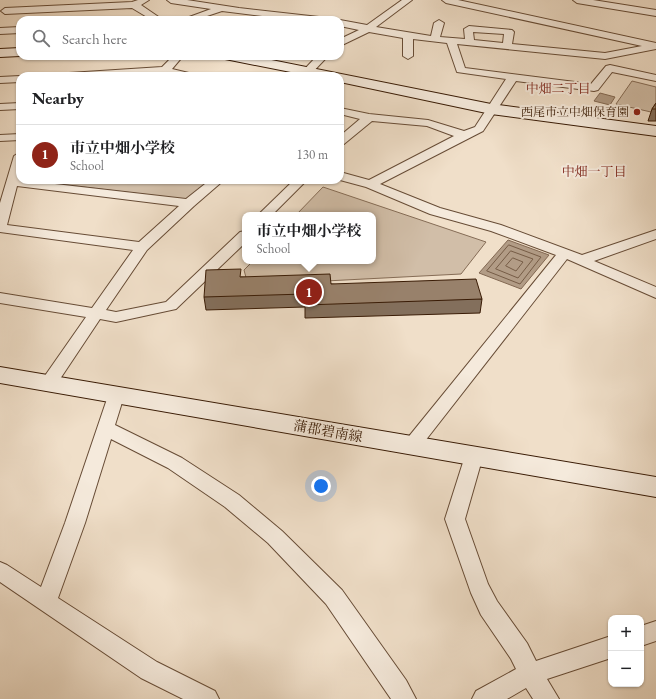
<!DOCTYPE html>
<meta charset="utf-8">
<style>
:root{--surface:#fff;--page:#f6f6f6;--text:#202124;--muted:#757577;--line:#e0e0e0;--accent:#8f2418}
body{margin:0;font-family:"EB Garamond","Noto Serif JP",serif;background:var(--page);color:var(--text)}
.controls{position:absolute;right:12px;bottom:12px;display:grid;overflow:hidden;border-radius:8px;box-shadow:0 1px 3px #0004}
.controls button{width:36px;height:36px;display:grid;place-items:center;padding:0;border:0;border-bottom:1px solid var(--line);background:var(--surface);color:var(--text);font:20px sans-serif}
.you{position:absolute;left:321px;top:486px;width:14px;height:14px;margin:-10px;border:3px solid #fff;border-radius:50%;background:#1a73e8;box-shadow:0 0 0 6px #1a73e833}
.badge{display:grid;place-items:center;width:26px;height:26px;border-radius:50%;background:var(--accent);color:#fff;font-size:13px;font-weight:700}
.pin{position:absolute;translate:-50% -50%;border:2px solid #fff;box-shadow:0 1px 4px #0006}
.popup{position:absolute;left:242px;top:212px;width:134px;height:52px;box-sizing:border-box;display:grid;place-content:center;border-radius:8px;background:var(--surface);filter:drop-shadow(0 1px 3px #0005);font-size:13px;white-space:nowrap;color:var(--muted)}
.popup b{font-size:15px;color:var(--text)}
.popup::after{content:'';position:absolute;left:50%;top:100%;margin-left:-8px;border:8px solid transparent;border-top-color:var(--surface)}
.list{margin:0;padding:0;list-style:none}
h2{display:flex;justify-content:space-between;align-items:center;height:52px;margin:0;padding:0 16px;font-size:17px}
h2 small{font-size:13px;font-weight:400;color:var(--muted)}
.list li{display:grid;grid-template-columns:26px 1fr auto;gap:12px;align-items:center;box-sizing:border-box;height:60px;padding:0 16px;border-top:1px solid var(--line)}
.list b{display:block;font-size:15px;white-space:nowrap}
.list p{margin:0;font-size:13px;white-space:nowrap;color:var(--muted)}
.list em{font-size:13px;font-style:normal;color:var(--muted)}
.icon{flex:none;width:22px;height:22px;fill:none;stroke:currentColor;stroke-width:2;stroke-linecap:round;stroke-linejoin:round}
.map{position:relative;flex:none;width:656px;height:699px;overflow:hidden}
.search{position:absolute;background:var(--surface);box-shadow:0 1px 3px #0004;left:16px;top:16px;width:328px;height:44px;display:flex;align-items:center;gap:10px;box-sizing:border-box;padding:0 14px;border-radius:12px;color:var(--muted);font-size:15px}
.panel{position:absolute;background:var(--surface);box-shadow:0 1px 3px #0004;left:16px;top:72px;width:328px;height:112px;border-radius:12px}
.map>svg:first-child{display:block}
.green{fill:#d1bea8;stroke:#856c56}
.water{fill:#b29c86;stroke:#826852}
.lines{fill:none;stroke-linecap:round;stroke-linejoin:round}
.shore{stroke:#765c46;stroke-width:1}
.street-casing{stroke:#674c36;stroke-width:2}
.secondary-casing{stroke:#391b05;stroke-width:2}
.street{fill:#f5eadc;fill-rule:evenodd}
.secondary{fill:#f5eadc;fill-rule:evenodd}
.wall{fill:#836f5c;stroke:#391b05}
.building{fill:#98816b;stroke:#391b05}
.poi-dot{fill:#8f2418;stroke:#f5eadc;stroke-width:1.5}
.labels{text-anchor:middle;dominant-baseline:central;stroke-width:4;stroke-linejoin:round;paint-order:stroke}
.far-poi-label{font-size:12px;fill:#391b05;stroke:#f5eadc;text-anchor:end}
.far-neighbourhood-label{font-size:13px;fill:#7a1f14;stroke:#f5eadc}
.street-label{font-size:14px;fill:#391b05;stroke:#f5eadc}
</style>
<div class="map">
<svg width="656" height="699" viewBox="0 0 656 699">
<rect width="100%" height="100%" fill="#f0dfc9"/>
<filter id="stains"><feTurbulence type="fractalNoise" baseFrequency=".005" numOctaves="4"/><feColorMatrix values="0 0 0 0 .2 0 0 0 0 .09 0 0 0 0 .02 0 0 0 .5 -.17"/></filter>
<radialGradient id="worn" r=".72"><stop offset=".6" stop-color="#630" stop-opacity="0"/><stop offset="1" stop-color="#630" stop-opacity=".3"/></radialGradient>
<g class="green">
<path d="M632 81 656 87V104L651 112 616 104Z"/>
<path d="M24 180H213L191 198 184 199Z"/>
<path d="M323 187 486 242 461 274 248 285 244 270 253 261H373V215H296Z"/>
</g>
<g class="water">
<path d="M600 93 615 97 610 105 594 101Z"/>
<path d="M508 240 549 255 521 289 479 273Z"/>
</g>
<g class="lines">
<g class="shore">
<path d="M509 245 541 257 520 284 487 271Z"/>
<path d="M511 251 533 259 518 278 496 269Z"/>
<path d="M513 258 523 262 516 271 506 266Z"/>
</g>
<defs>
<g id="street">
<path d="M138 0H149L141 5 163 20H152L132 8 5 14 1 11 5 8 132 2Z"/>
<path d="M167 0H187L239 8 319 17 324 20H295L222 11 195 20H181L211 9 171 3Z"/>
<path d="M402 0H412L376 27 431 36 434 23 439 20 444 23 440 37 465 39 464 29 469 26 512 30 514 32 512 44 605 53 642 46 446 3 442 0H458L656 43V49L605 59 457 44 465 68 591 84 606 66 610 65 656 75V81L612 72 598 90 594 91 516 81 483 131 380 184 440 208 501 225 582 255 656 230V239L594 261 656 287V298L567 259 418 450 412 452 406 450 403 445 406 440 556 255 491 231 430 214 366 187 340 180V172L369 180 454 136 427 126 372 121 344 144 340 145V136L360 119 340 114V108L369 114 428 120 464 131 475 127 506 79 457 72 447 43 413 39V56L408 59 403 56V38L369 32 340 46V39L359 30 340 26V20L367 25ZM473 32 504 34 503 43 474 40Z"/>
<path d="M573 0H593L656 10V16L577 3Z"/>
<path d="M20 27V33L0 34V28Z"/>
<path d="M173 56H183L172 69 193 74 194 76 169 74 168 76H158L159 73 118 76H64L69 73 162 67Z"/>
<path d="M317 56H328L309 76H298Z"/>
<path d="M20 76V82L0 83V77Z"/>
<path d="M20 103V109L0 110V104Z"/>
<path d="M20 134V140L0 141V135Z"/>
<path d="M20 152V180L186 199 210 180H224L194 206 147 250 106 310 116 312 166 302 240 232 245 231V243L176 309 116 322 100 319 54 388 48 390 42 388 40 384 42 380 86 317 0 303V293L92 308 133 250 0 232V203L14 156ZM17 186 179 206 139 242 7 225Z"/>
<path d="M294 180H307L272 215H258Z"/>
<path d="M116 390 122 392 124 396 115 425 182 458 239 495 282 531 342 590 406 680 416 699H391L326 604 268 543 225 507 168 468 111 439 85 523 58 598 157 662 215 691 219 699H183L141 678 0 582V562L7 565 41 587 65 523 108 396 110 392Z"/>
<path d="M474 449 480 451 483 456 465 519 488 584 497 601 527 643 536 661 611 636V658L547 679 559 699H533L526 688 507 699H472L476 691 516 669 511 659 481 615 471 593 445 519 465 456 468 451Z"/>
<path d="M656 621V641L641 646V626Z"/>
</g>
<g id="secondary">
<path d="M20 48V56L0 57V49Z"/>
<path d="M223 56H251L491 104 656 126V136L491 114 340 82V76H311L230 60 225 59Z"/>
<path d="M0 367 656 477V497L0 383Z"/>
</g>
</defs>
<use href="#street" class="street-casing"/>
<use href="#secondary" class="secondary-casing"/>
<use href="#street" class="street"/>
<use href="#secondary" class="secondary"/>
</g>
<g class="wall">
<path d="M656 103V121H648L652 109Z"/>
<path d="M241 277 331 284 482 299 480 313 305 318V307L206 310 204 297Z"/>
</g>
<g class="building">
<path d="M656 103V109H652Z"/>
<path d="M241 269 240 277 330 274 331 284 476 279 482 299 305 305V294L204 297 206 270Z"/>
</g>
<circle class="poi-dot" cx="637" cy="112" r="4"/>
<g class="labels">
<g class="far-poi-label">
<text x="629" y="112">西尾市立中畑保育園</text>
</g>
<g class="far-neighbourhood-label">
<text x="558" y="88">中畑二丁目</text>
<text x="594" y="171">中畑一丁目</text>
</g>
<g class="street-label">
<text transform="translate(328 431) rotate(10)">蒲郡碧南線</text>
</g>
</g>
<rect width="100%" height="100%" filter="url(#stains)"/>
<rect width="100%" height="100%" fill="url(#worn)"/>
</svg>
<div class="controls">
<button>+</button>
<button>−</button>
</div>
<div class="you"></div>
<div class="pin badge" style="left:309px;top:292px">1</div>
<div class="popup"><b>市立中畑小学校</b>School</div>
<div class="search"><svg class="icon" aria-label="search" viewBox="0 0 24 24"><circle cx="10" cy="10" r="6"/><path d="M15 15l6 6"/></svg>Search here</div>
<section class="panel">
<h2>Nearby<small></small></h2>
<ul class="list">
<li><span class="badge">1</span><div><b>市立中畑小学校</b><p>School</p></div><em>130 m</em></li>
</ul>
</section>
</div>
